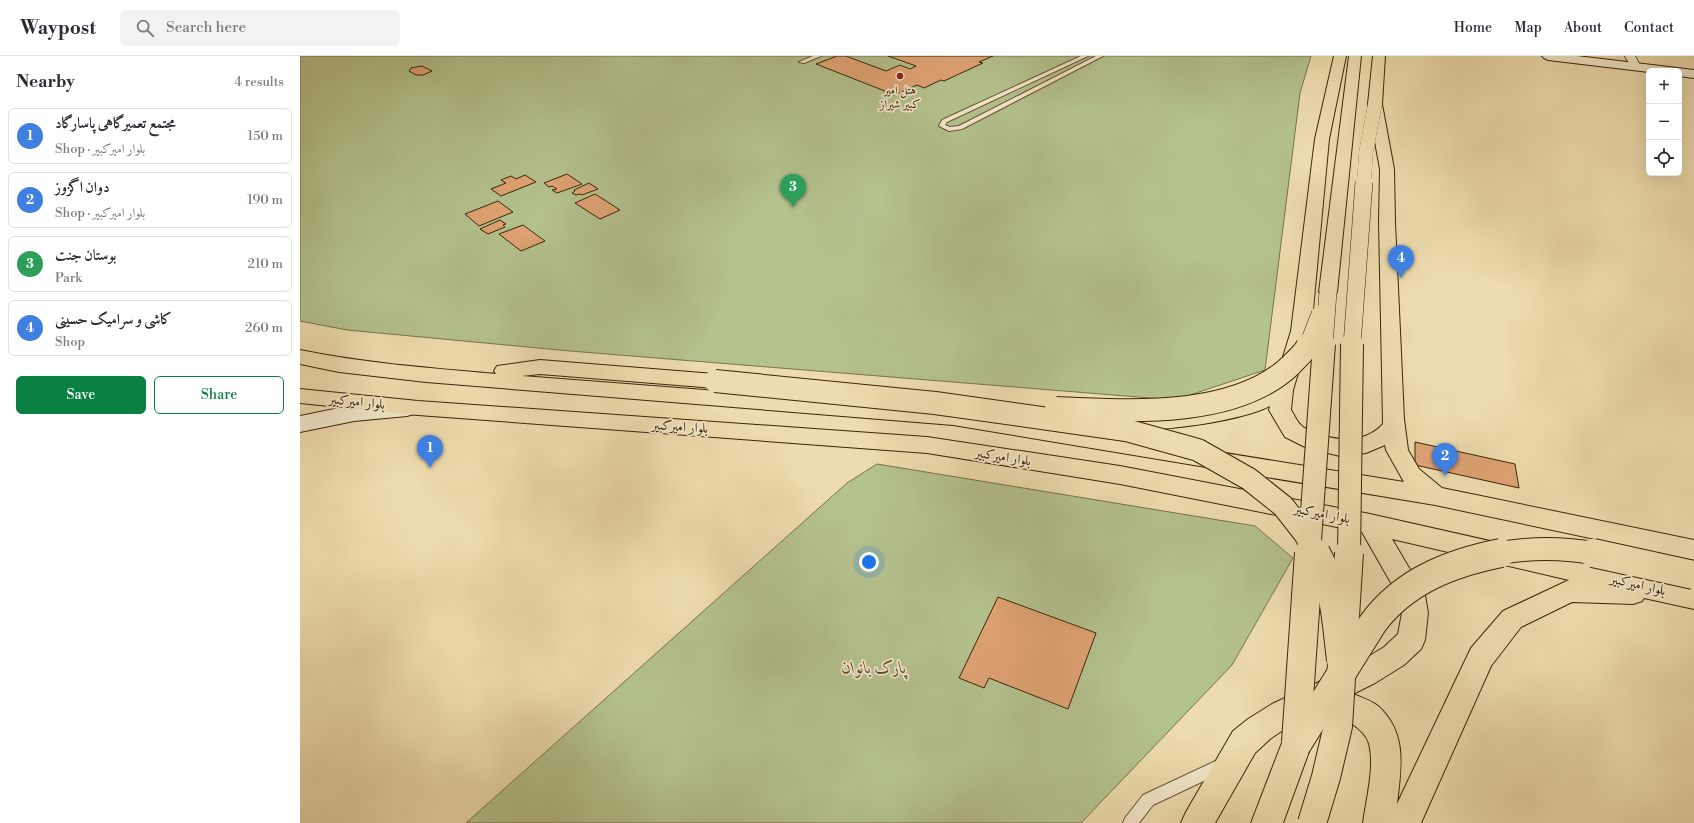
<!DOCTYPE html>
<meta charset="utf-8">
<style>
:root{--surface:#fff;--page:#f2f2f3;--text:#2b2b33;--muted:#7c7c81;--line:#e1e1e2;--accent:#0b8043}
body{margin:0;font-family:"Libre Bodoni",Amiri,serif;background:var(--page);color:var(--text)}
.controls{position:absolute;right:12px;top:12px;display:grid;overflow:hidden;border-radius:6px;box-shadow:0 4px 16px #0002}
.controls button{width:36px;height:36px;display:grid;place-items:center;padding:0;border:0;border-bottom:1px solid var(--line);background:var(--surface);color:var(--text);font:20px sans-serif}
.you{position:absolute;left:569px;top:506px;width:14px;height:14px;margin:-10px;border:3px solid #fff;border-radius:50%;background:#1a73e8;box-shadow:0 0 0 6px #1a73e833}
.badge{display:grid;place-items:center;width:26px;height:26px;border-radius:50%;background:var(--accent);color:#fff;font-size:13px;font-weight:700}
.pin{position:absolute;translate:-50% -33px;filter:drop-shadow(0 1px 2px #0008)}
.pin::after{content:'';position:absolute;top:21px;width:14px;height:12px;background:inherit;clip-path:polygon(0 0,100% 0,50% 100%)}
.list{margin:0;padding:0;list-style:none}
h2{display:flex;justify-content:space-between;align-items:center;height:52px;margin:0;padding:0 16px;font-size:17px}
h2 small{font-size:13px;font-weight:400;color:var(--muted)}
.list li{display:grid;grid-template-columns:26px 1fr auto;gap:12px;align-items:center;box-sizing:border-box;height:56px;margin:0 8px 8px;padding:0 8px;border:1px solid var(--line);border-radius:6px}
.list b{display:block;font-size:15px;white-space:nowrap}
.list p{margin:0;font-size:13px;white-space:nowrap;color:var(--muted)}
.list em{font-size:13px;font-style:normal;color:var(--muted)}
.actions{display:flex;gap:8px;padding:12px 16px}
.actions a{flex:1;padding:9px 0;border:1px solid var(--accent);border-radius:6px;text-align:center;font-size:14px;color:var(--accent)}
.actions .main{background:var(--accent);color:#fff}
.icon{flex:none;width:22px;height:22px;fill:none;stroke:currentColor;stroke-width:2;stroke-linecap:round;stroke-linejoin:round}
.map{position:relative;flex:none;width:1394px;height:767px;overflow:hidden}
header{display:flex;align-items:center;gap:24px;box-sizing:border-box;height:56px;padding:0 20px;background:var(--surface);border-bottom:1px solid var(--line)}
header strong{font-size:19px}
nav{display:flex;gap:22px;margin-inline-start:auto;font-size:14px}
.search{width:280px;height:36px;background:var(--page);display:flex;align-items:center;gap:10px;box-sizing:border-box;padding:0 14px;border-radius:6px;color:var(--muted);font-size:15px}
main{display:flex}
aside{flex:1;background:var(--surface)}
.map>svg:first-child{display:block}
.green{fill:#b4c28e;stroke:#78744a}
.building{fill:#dfa374;stroke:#3c2507}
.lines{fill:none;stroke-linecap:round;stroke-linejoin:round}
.lane-casing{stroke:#685331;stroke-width:2}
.street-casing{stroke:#685331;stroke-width:2}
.secondary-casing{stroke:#3c2507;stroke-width:2}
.primary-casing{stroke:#3c2507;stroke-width:2}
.lane{fill:#f3e8cb;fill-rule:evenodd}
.street{fill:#f3e8cb;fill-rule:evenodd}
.secondary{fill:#f3e8cb;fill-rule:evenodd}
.primary{fill:#eddcaf;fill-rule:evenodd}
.primary-bridge-far3-casing{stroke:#3c2507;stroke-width:14;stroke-linecap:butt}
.primary-bridge-far2-casing{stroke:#3c2507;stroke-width:18;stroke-linecap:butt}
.primary-bridge-far1-casing{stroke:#3c2507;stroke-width:24;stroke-linecap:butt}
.primary-bridge-casing{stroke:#3c2507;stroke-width:30;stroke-linecap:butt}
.primary-bridge-far3{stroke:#eddcaf;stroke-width:14}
.primary-bridge-far2{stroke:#eddcaf;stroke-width:17}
.primary-bridge-far1{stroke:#eddcaf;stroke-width:22}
.primary-bridge{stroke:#eddcaf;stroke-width:28}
.poi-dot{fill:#8f2418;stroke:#f3e8cb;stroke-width:1.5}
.labels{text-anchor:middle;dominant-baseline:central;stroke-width:3.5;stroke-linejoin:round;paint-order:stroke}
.far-poi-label{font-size:12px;fill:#3c2507;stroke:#f3e8cb}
.street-label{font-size:14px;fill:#3c2507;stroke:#f3e8cb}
.near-park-label{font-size:17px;font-style:italic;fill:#5a4c29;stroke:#f3e8cb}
</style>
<header>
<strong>Waypost</strong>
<div class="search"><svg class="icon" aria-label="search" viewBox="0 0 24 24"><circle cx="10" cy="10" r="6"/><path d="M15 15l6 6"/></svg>Search here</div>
<nav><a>Home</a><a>Map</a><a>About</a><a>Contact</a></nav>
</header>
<main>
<aside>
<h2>Nearby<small>4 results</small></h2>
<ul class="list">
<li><span class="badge" style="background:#3f7fe0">1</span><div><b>مجتمع تعمیرگاهی پاسارگاد</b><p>Shop · بلوار امیرکبیر</p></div><em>150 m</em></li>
<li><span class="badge" style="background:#3f7fe0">2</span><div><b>دوان اگزوز</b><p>Shop · بلوار امیرکبیر</p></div><em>190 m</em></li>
<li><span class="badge" style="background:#2e9e5b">3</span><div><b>بوستان جنت</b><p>Park</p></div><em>210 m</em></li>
<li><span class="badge" style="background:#3f7fe0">4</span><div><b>کاشی و سرامیک حسینی</b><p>Shop</p></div><em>260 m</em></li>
</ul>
<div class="actions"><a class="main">Save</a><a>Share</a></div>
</aside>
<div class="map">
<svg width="1394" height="767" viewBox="0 0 1394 767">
<rect width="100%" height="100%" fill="#eddcaf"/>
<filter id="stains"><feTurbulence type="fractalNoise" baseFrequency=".005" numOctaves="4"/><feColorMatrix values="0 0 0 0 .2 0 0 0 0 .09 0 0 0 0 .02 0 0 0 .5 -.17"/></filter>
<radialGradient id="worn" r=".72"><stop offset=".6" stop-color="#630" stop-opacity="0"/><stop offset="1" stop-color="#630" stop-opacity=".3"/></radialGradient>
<g class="green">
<path d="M0 0H1011L1000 37 965 314 875 344 270 295 47 274 0 265Z"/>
<path d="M577 408 955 470 993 502 932 609 781 767H166L547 427Z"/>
</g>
<g class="building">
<path d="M537 0H546L586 15 600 9 610 13 616 10 588 0H693L679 6 683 7 644 25 641 24 624 32 617 29 595 39 516 8Z"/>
<path d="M122 10 132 15 123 19H116L109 15 111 12Z"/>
<path d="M267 118 282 128 257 137 252 134 257 133 252 130 249 131 244 127Z"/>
<path d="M225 119 236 126 201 140 191 133 206 127 201 124 211 120 216 123Z"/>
<path d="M289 127 298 133 282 139 280 138 276 139 272 137 275 135 274 134Z"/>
<path d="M295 138 320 154 300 163 275 147Z"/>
<path d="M198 145 213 156 179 170 165 158Z"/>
<path d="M200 164 206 168 203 169 205 171 188 178 180 173Z"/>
<path d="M223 169 245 185 221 195 199 178Z"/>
<path d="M1115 386 1215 408 1219 432 1115 409Z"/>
<path d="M698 541 796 577 768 653 689 622 684 632 659 622Z"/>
</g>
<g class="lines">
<defs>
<g id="lane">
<path d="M513 0H521L504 7 499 6Z"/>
<path d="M781 0H788L647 66 645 69 650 71 659 70 796 0H803L662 73 649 75 639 70 642 64Z"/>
<path d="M922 702 927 704 929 709 927 714 853 749 839 767H823L825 762 843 739Z"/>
</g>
<path id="street" d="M1325 0H1335L1341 11 1340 13H1332Z"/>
<g id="secondary">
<path d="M1242 0H1277L1394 14V22L1379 20V15L1349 16 1248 4 1244 2Z"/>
<path d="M107 346 114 348 118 353 114 358 107 360 54 365 0 376V360L54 349Z"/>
</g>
<g id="primary">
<path d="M1034 0H1046L1029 83 1011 275 993 334 991 354C994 358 997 366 1001 369 1003 372 1008 373 1012 375 1034 386 1065 388 1083 368L1079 166 1080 113 1068 48 1073 0H1085L1082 48 1094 113 1095 166 1104 363 1108 394 1119 413 1142 432 1394 484V504L1135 449 653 369 126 326 39 316 0 308V294C64 307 130 312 196 318L194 315 197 310 240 304 415 318 422 320 425 325 422 330 415 332 240 318 222 320 653 353 1104 426 1086 394 1085 389 1066 397 1040 400 1007 392 985 381 969 354 970 350C942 366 832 381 801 371L798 366 801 361 809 358 830 359 873 356 918 349 951 342 974 330 991 275 1015 83Z"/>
<path d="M1049 0H1061L1037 236 1034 240 1028 241 1022 240 1019 236Z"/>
<path d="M0 333 118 345 627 381 820 410 1070 458 1394 531V553L1344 542 1342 545 1333 548 1272 546 1221 571 1191 610 1121 767H1063C1066 744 1075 711 1069 688 1067 678 1052 666 1043 663 1033 660 1025 663 1014 658L992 668 970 683 955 697 915 767H881L886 756 933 675 948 663 972 648 1055 609 1084 591 1098 578 1102 557 1099 541 1062 476 820 428 627 397 118 359 0 347ZM1092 483 1269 524 1203 555 1171 592 1097 748C1101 712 1108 677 1078 650 1072 645 1061 641 1053 638L1075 627 1104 609 1121 593 1125 584 1128 557 1125 539Z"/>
<path d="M996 675 1007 679 1011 690 983 767H951L985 679Z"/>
</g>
</defs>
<use href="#lane" class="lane-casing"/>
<use href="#street" class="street-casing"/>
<use href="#secondary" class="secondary-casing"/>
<use href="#primary" class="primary-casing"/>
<use href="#lane" class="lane"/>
<use href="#street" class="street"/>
<use href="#secondary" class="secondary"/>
<use href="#primary" class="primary"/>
<defs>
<path id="primary-bridge-far3" d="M1064 127 1066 96 1075 48"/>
<g id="primary-bridge-far2">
<path d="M1008 289 1020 258"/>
<path d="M1024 289 1028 236"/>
<path d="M1052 289 1064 126"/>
</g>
<g id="primary-bridge-far1">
<path d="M415 325 635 347 826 374 898 394 949 423 983 450 1005 478 1016 498"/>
<path d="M756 352C828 355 935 363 991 309 997 302 1005 297 1008 288"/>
<path d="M1009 498 1024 288"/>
<path d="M1049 498 1052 288"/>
<path d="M1196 498C1230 491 1265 492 1299 498"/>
</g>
<g id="primary-bridge">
<path d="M1016 497C1036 533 1036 564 1041 604"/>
<path d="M1293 497 1394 519"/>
<path d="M996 686 1009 497"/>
<path d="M996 690 1073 567C1104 525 1151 507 1201 497"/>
<path d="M1012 767 1026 721 1038 670 1049 497"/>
</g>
</defs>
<use href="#primary-bridge-far3" class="primary-bridge-far3-casing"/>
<use href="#primary-bridge-far2" class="primary-bridge-far2-casing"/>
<use href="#primary-bridge-far1" class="primary-bridge-far1-casing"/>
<use href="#primary-bridge" class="primary-bridge-casing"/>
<use href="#primary-bridge-far3" class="primary-bridge-far3"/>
<use href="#primary-bridge-far2" class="primary-bridge-far2"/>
<use href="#primary-bridge-far1" class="primary-bridge-far1"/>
<use href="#primary-bridge" class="primary-bridge"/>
</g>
<circle class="poi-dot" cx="600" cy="20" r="4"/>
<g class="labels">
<g class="far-poi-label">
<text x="600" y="34">هتل امیر<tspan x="600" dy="14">کبیر شیراز</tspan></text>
</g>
<g class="street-label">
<text transform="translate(57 346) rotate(6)">بلوار امیرکبیر</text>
<text transform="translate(380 371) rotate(4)">بلوار امیرکبیر</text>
<text transform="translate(703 401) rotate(9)">بلوار امیرکبیر</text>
<text transform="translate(1022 458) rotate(11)">بلوار امیرکبیر</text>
<text transform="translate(1338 529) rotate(13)">بلوار امیرکبیر</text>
</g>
<g class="near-park-label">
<text x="574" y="612">پارک بانوان</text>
</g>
</g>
<rect width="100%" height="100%" filter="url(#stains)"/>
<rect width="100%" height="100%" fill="url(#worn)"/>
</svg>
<div class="controls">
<button>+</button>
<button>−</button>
<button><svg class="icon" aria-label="locate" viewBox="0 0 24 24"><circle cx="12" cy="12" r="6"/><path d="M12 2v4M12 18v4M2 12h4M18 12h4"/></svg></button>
</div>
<div class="you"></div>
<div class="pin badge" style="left:130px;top:412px;background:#3f7fe0">1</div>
<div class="pin badge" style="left:1145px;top:420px;background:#3f7fe0">2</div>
<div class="pin badge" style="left:493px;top:151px;background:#2e9e5b">3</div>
<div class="pin badge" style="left:1101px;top:222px;background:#3f7fe0">4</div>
</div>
</main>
